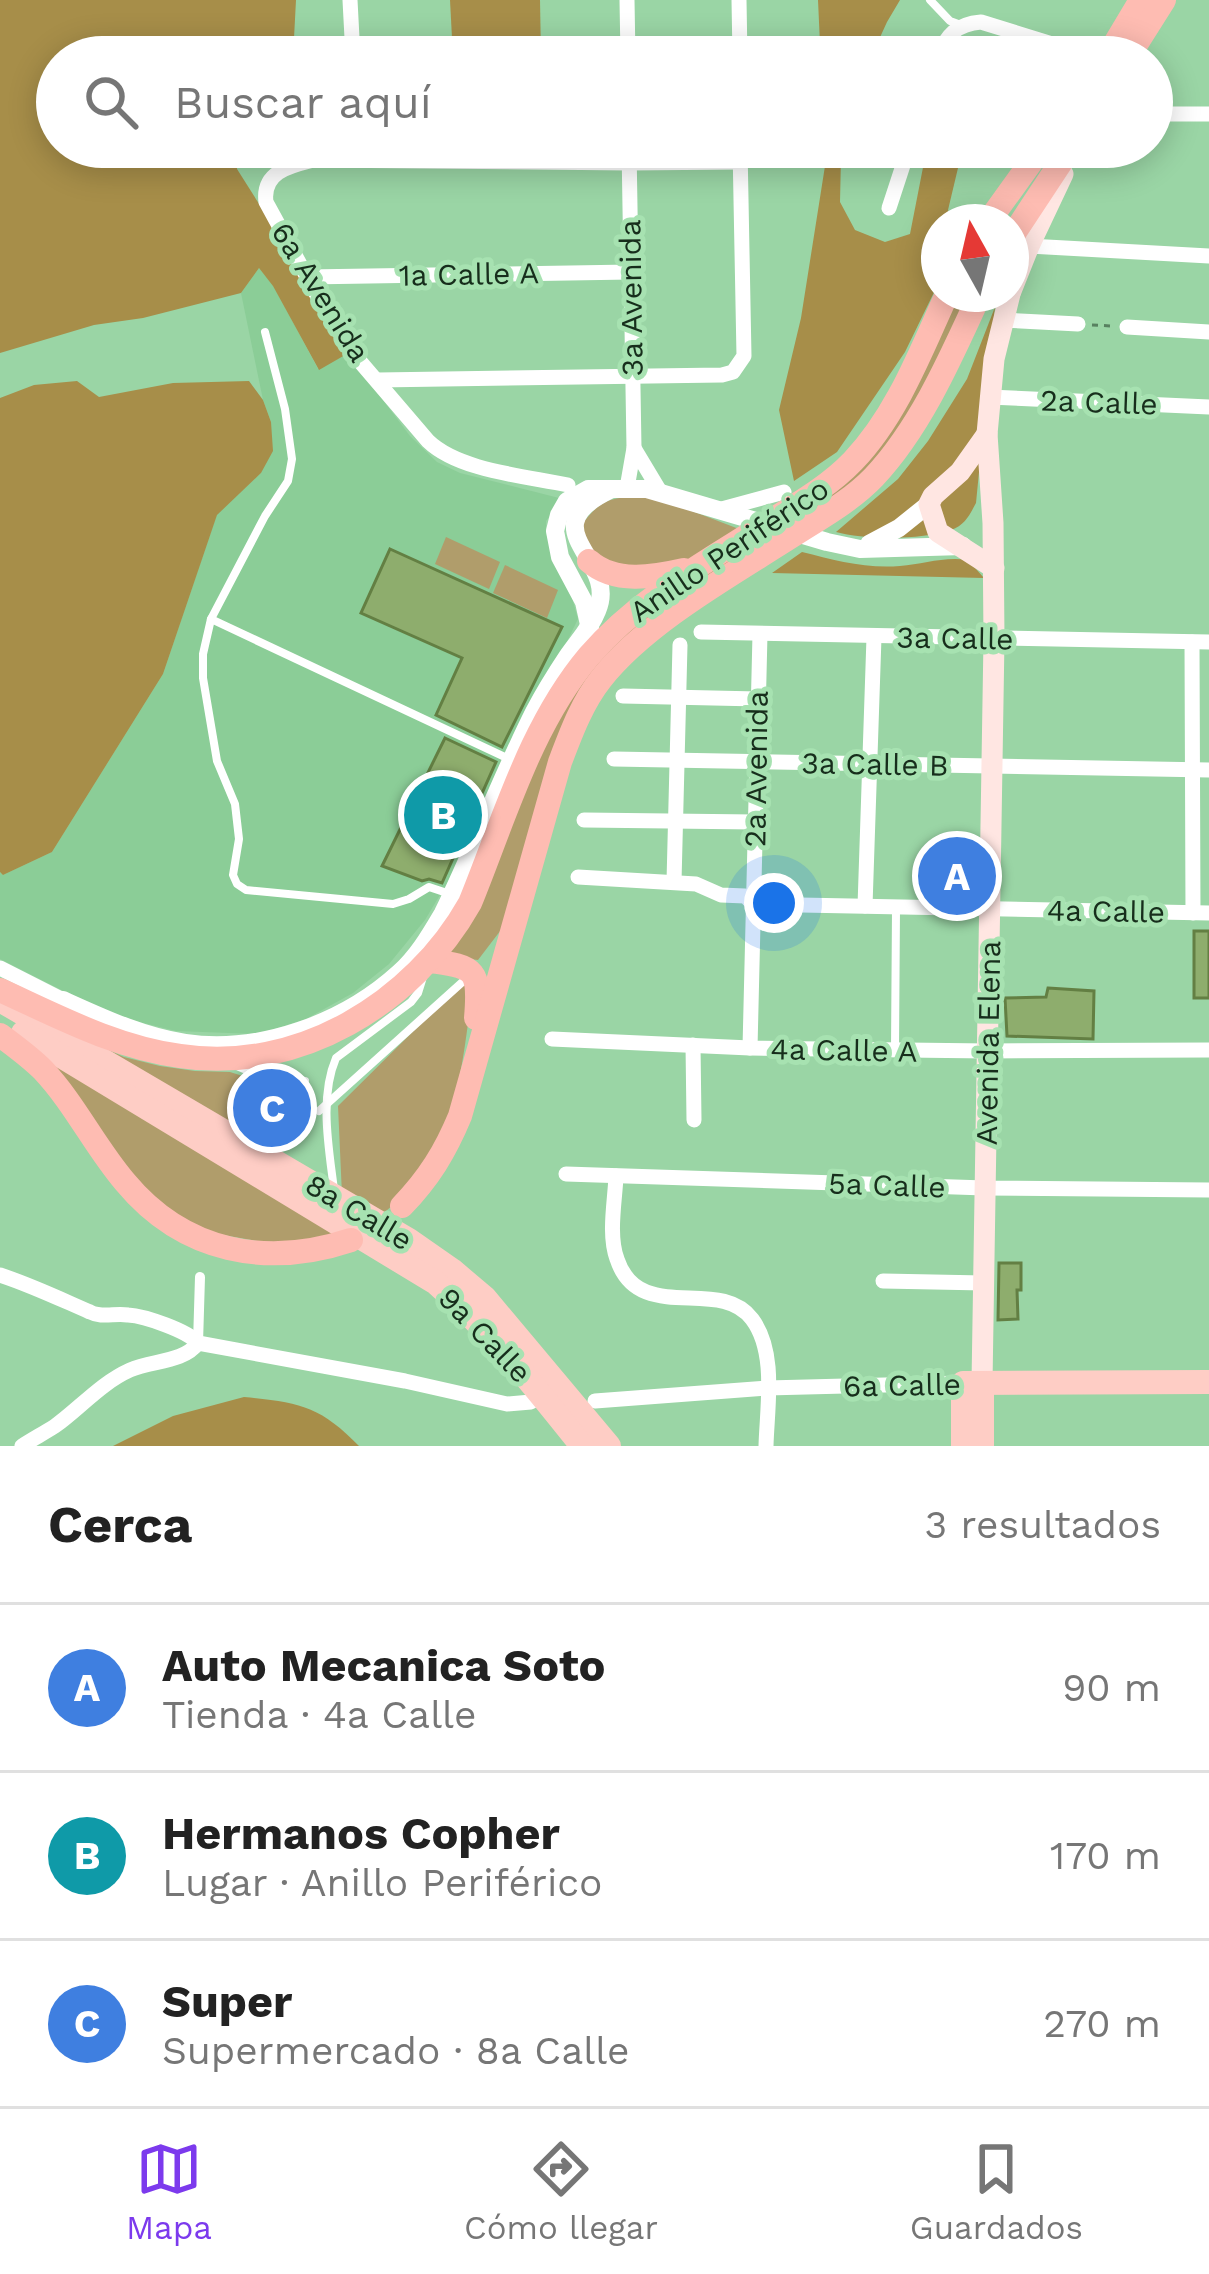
<!DOCTYPE html>
<html lang="es">
<meta charset="utf-8">
<style>
:root{--surface:#fff;--page:#f2f2f2;--text:#222;--muted:#767676;--line:#e0e0e0;--accent:#7c3aed}
body{margin:0;font-family:"Work Sans",sans-serif;background:var(--page);color:var(--text)}
.compass{position:absolute;left:921px;top:204px;width:108px;height:108px;border-radius:50%;background:var(--surface);box-shadow:0 6px 30px #0003;rotate:352deg}
.you{position:absolute;left:774px;top:903px;width:42px;height:42px;margin:-30px;border:9px solid #fff;border-radius:50%;background:#1a73e8;box-shadow:0 0 0 18px #1a73e833}
.badge{display:grid;place-items:center;width:78px;height:78px;border-radius:50%;background:var(--accent);color:#fff;font-size:39px;font-weight:700}
.pin{position:absolute;translate:-50% -50%;border:6px solid #fff;box-shadow:0 3px 12px #0006}
.list{margin:0;padding:0;list-style:none}
h2{display:flex;justify-content:space-between;align-items:center;height:156px;margin:0;padding:0 48px;font-size:51px}
h2 small{font-size:39px;font-weight:400;color:var(--muted)}
.list li{display:grid;grid-template-columns:78px 1fr auto;gap:36px;align-items:center;box-sizing:border-box;height:168px;padding:0 48px;border-top:3px solid var(--line)}
.list b{display:block;font-size:45px;white-space:nowrap}
.list p{margin:0;font-size:39px;white-space:nowrap;color:var(--muted)}
.list em{font-size:39px;font-style:normal;color:var(--muted)}
.icon{flex:none;width:66px;height:66px;fill:none;stroke:currentColor;stroke-width:2;stroke-linecap:round;stroke-linejoin:round}
.map{position:relative;flex:none;width:1209px;height:1446px;overflow:hidden}
.search{position:absolute;background:var(--surface);box-shadow:0 6px 30px #0003;left:36px;right:36px;top:36px;height:132px;display:flex;align-items:center;gap:30px;box-sizing:border-box;padding:0 42px;border-radius:66px;color:var(--muted);font-size:45px}
.sheet{height:660px;background:var(--surface)}
nav{display:flex;justify-content:space-around;align-items:center;box-sizing:border-box;height:168px;border-top:3px solid var(--line);background:var(--surface);font-size:33px;color:var(--muted)}
nav a{display:grid;justify-items:center;gap:6px}
nav .on{color:var(--accent)}
.map>svg:first-child{display:block}
.built{fill:#8bcd97}
.green{fill:#b09d6b}
.forest{fill:#a78e49}
.building{fill:#8ead6d;stroke:#637f43;stroke-width:3}
.lines{fill:none;stroke-linecap:round;stroke-linejoin:round}
.path{stroke:#588160;stroke-width:3;stroke-dasharray:6 6;stroke-linecap:butt}
.service{stroke:#fff;stroke-width:8}
.pedestrian{stroke:#fff;stroke-width:10}
.minor{stroke:#fff;stroke-width:15}
.tertiary{stroke:#fff;stroke-width:18}
.secondary{stroke:#ffe6e2;stroke-width:21}
.primary{stroke:#fecdc5;stroke-width:24}
.trunk{stroke:#febcb2;stroke-width:24}
.labels{text-anchor:middle;dominant-baseline:central;stroke-width:10;stroke-linejoin:round;paint-order:stroke}
.street-label{font-size:30px;fill:#172e1c;stroke:#a7e2b1}
</style>
<div class="map">
<svg width="1209" height="1446" viewBox="0 0 1209 1446">
<rect width="100%" height="100%" fill="#9ad5a5"/>
<path class="built" d="M259 268 273 285 318 369 352 351 368 380 410 436 437 462 460 473 563 499 546 521V533L554 562 572 598 578 619 458 865 425 920 389 964 353 993 306 1019 259 1034 176 1031 111 1015 0 959V872L3 875 52 852 163 674 217 514 261 473 271 422 263 400 241 293Z"/>
<g class="green">
<path d="M953 294H969L940 371 868 472 602 660 507 922 478 960 453 957 447 953 563 704 625 628 825 495Z"/>
<path d="M637 496 658 498 739 529 696 559 665 567 609 565 585 543 582 524C601 500 607 499 637 496Z"/>
<path d="M446 537 500 562 489 589 435 564Z"/>
<path d="M505 565 558 590 547 618 493 593Z"/>
<path d="M466 979 473 982C462 1072 456 1158 379 1217L342 1195 338 1106Z"/>
<path d="M62 1029 124 1057 160 1066 195 1071 230 1072 258 1081 255 1131 241 1128Z"/>
<path d="M54 1064 340 1233 291 1247 195 1230 130 1180Z"/>
</g>
<g class="forest">
<path d="M0 0H296L294 38 279 57H57V147H236L237 169 352 351 319 370 273 286 259 268 241 293 143 318 94 325 0 353Z"/>
<path d="M450 0H540L541 57H453Z"/>
<path d="M818 0H900L887 22 871 57H828L820 44Z"/>
<path d="M828 147H844L841 157 840 202 855 230 885 242 910 234 927 147H963L948 210 952 222H939V282L905 352 837 452 794 481 779 410 801 318Z"/>
<path d="M995 307 976 503C969 516 965 525 951 530 923 540 864 540 836 532L898 479 928 441 967 379Z"/>
<path d="M77 381 99 397 173 383 249 381 263 400 271 422 273 451 261 473 217 515 163 674 52 852 3 875 0 872V398L34 385Z"/>
<path d="M802 552C834 560 866 569 900 566 923 564 945 556 968 560L984 578 772 573Z"/>
<path d="M244 1397C299 1402 320 1406 359 1446H113L173 1416Z"/>
</g>
<g class="building">
<path d="M390 549 562 627 502 747 436 715 462 658 361 613Z"/>
<path d="M445 738 496 762 442 883 429 879 422 881 382 866Z"/>
<path d="M942 862 973 864 972 888 959 896 940 895Z"/>
<rect x="1194" y="931" width="15" height="67"/>
<path d="M1048 988 1094 991 1093 1039 1007 1036 1005 998 1046 997Z"/>
<path d="M261 1085 286 1086 284 1125 258 1126Z"/>
<path d="M999 1263H1021V1290H1017L1018 1319 998 1320Z"/>
</g>
<g class="lines">
<path class="path" d="M1092 325 1112 326"/>
<g class="service">
<path d="M930 0 950 21 961 25"/>
<path d="M265 332 285 409 292 459 288 481 265 516 211 619 203 654V678L217 761 235 804 239 839 233 875 237 884 246 890 393 904 409 899 429 887 453 895"/>
<path d="M211 619 511 760"/>
<path d="M895 1050 896 909"/>
<path d="M237 1066 251 1072 305 1081"/>
<path d="M319 1111 468 977"/>
<path d="M248 1136C266 1138 290 1136 304 1124"/>
<path d="M334 1190C329 1148 319 1098 336 1058L411 1002 418 993 423 977"/>
</g>
<path class="pedestrian" d="M198 1343 200 1277"/>
<g class="minor">
<path d="M350 0 353 57"/>
<path d="M627 0 628 57"/>
<path d="M739 0 740 57"/>
<path d="M938 57C946 35 957 24 981 22L1094 57"/>
<path d="M1152 114H1209"/>
<path d="M889 208 909 147"/>
<path d="M1029 246 1209 256"/>
<path d="M307 277 631 272"/>
<path d="M1003 320 1078 324"/>
<path d="M1127 327 1209 332"/>
<path d="M378 380 722 375 733 372 744 356 740 147"/>
<path d="M989 397 1209 407"/>
<path d="M634 448 661 493"/>
<path d="M568 485C526 476 459 471 428 441L351 351 314 290 266 202C262 172 289 166 313 160L629 163 740 162"/>
<path d="M627 488 634 448 629 147"/>
<path d="M718 510 784 492"/>
<path d="M701 632 1209 642"/>
<path d="M1192 642 1193 913"/>
<path d="M623 696 758 699"/>
<path d="M614 759 1209 770"/>
<path d="M584 820 755 822"/>
<path d="M578 877 696 884 721 895 745 896 753 904 1209 913"/>
<path d="M674 882 680 645"/>
<path d="M865 906 874 637"/>
<path d="M0 968 63 1000"/>
<path d="M552 1039 750 1048 988 1051 1209 1050"/>
<path d="M693 1045 694 1120"/>
<path d="M750 1048 760 634"/>
<path d="M566 1174 985 1188 1209 1190"/>
<path d="M616 1176C615 1201 608 1235 617 1259 639 1326 719 1275 752 1319 777 1352 767 1407 766 1446"/>
<path d="M0 1275C31 1285 60 1299 90 1312 101 1318 115 1313 128 1315 145 1316 188 1331 198 1343L405 1381 507 1404 531 1402 541 1394"/>
<path d="M883 1281 984 1283"/>
<path d="M595 1401 767 1388 963 1383"/>
<path d="M22 1446C33 1439 44 1433 55 1426 80 1408 101 1383 130 1370 152 1360 183 1363 198 1343"/>
</g>
<g class="tertiary">
<path d="M869 544 899 528 929 504"/>
<path d="M590 629 584 602 560 557 555 531 559 515 567 501 588 489H647L827 542 860 549 963 546"/>
<path d="M53 1015 63 1000C103 1018 141 1036 185 1043 260 1054 344 1023 399 973 418 956 430 935 443 913 475 847 501 778 534 712 544 693 555 675 567 657 578 641 590 629 597 611 620 559 527 530 610 490"/>
</g>
<g class="secondary">
<path d="M1011 291 1029 246 1063 174"/>
<path d="M987 434 960 472 933 496 929 504 938 532 994 568"/>
<path d="M982 1383 994 639 993 523 987 434 994 359 1010 294"/>
</g>
<g class="primary">
<path d="M0 1000 409 1240 452 1270 485 1298 609 1446"/>
<path d="M23 1033 436 1283C491 1332 536 1388 582 1446"/>
<path d="M963 1446V1383L1209 1382"/>
<path d="M982 1446V1383"/>
</g>
<g class="trunk">
<path d="M1107 57 1141 0"/>
<path d="M1128 57 1164 0"/>
<path d="M988 222 1042 147"/>
<path d="M1011 238 1071 147"/>
<path d="M589 561C615 584 653 577 684 570"/>
<path d="M429 961C477 966 480 971 476 1018"/>
<path d="M0 990C59 1017 115 1047 180 1056 298 1074 414 1003 470 903 504 820 530 726 589 656 639 598 708 561 772 520 801 502 830 485 853 461 897 415 921 351 947 294"/>
<path d="M0 1035C15 1046 30 1057 43 1070 75 1104 95 1147 125 1182 184 1253 267 1268 351 1240"/>
<path d="M402 1206C429 1178 445 1152 460 1116L560 762C571 733 582 703 601 679 645 623 731 575 792 536 820 518 851 501 874 477 921 427 952 355 980 294"/>
</g>
</g>
<g class="labels">
<g class="street-label">
<text transform="translate(469 274) rotate(-1)">1a Calle A</text>
<text transform="translate(321 292) rotate(58)">6a Avenida</text>
<text transform="translate(631 298) rotate(-91)">3a Avenida</text>
<text transform="translate(1099 402) rotate(2)">2a Calle</text>
<text transform="translate(729 550) rotate(-34)">Anillo Periférico</text>
<text transform="translate(955 638) rotate(1)">3a Calle</text>
<text transform="translate(875 764) rotate(1)">3a Calle B</text>
<text transform="translate(756 769) rotate(-89)">2a Avenida</text>
<text transform="translate(1106 911) rotate(1)">4a Calle</text>
<text transform="translate(988 1043) rotate(-89)">Avenida Elena</text>
<text transform="translate(844 1050) rotate(1)">4a Calle A</text>
<text transform="translate(887 1185) rotate(2)">5a Calle</text>
<text transform="translate(359 1212) rotate(31)">8a Calle</text>
<text transform="translate(485 1335) rotate(46)">9a Calle</text>
<text transform="translate(902 1385) rotate(-1)">6a Calle</text>
</g>
</g>
</svg>
<svg class="compass" viewBox="-18 -18 36 36"><path d="M0-13l5 13h-10z" fill="#e53935"/><path d="M0 13l5-13h-10z" fill="#767676"/></svg>
<div class="you"></div>
<div class="pin badge" style="left:957px;top:876px;background:#3f7fe0">A</div>
<div class="pin badge" style="left:443px;top:815px;background:#0f9aa8">B</div>
<div class="pin badge" style="left:272px;top:1108px;background:#3f7fe0">C</div>
<div class="search"><svg class="icon" aria-label="search" viewBox="0 0 24 24"><circle cx="10" cy="10" r="6"/><path d="M15 15l6 6"/></svg>Buscar aquí</div>
</div>
<section class="sheet">
<h2>Cerca<small>3 resultados</small></h2>
<ul class="list">
<li><span class="badge" style="background:#3f7fe0">A</span><div><b>Auto Mecanica Soto</b><p>Tienda · 4a Calle</p></div><em>90 m</em></li>
<li><span class="badge" style="background:#0f9aa8">B</span><div><b>Hermanos Copher</b><p>Lugar · Anillo Periférico</p></div><em>170 m</em></li>
<li><span class="badge" style="background:#3f7fe0">C</span><div><b>Super</b><p>Supermercado · 8a Calle</p></div><em>270 m</em></li>
</ul>
</section>
<nav>
<a class="on"><svg class="icon" aria-label="map" viewBox="0 0 24 24"><path d="M3 6l6-2 6 2 6-2v14l-6 2-6-2-6 2zM9 4v14M15 6v14"/></svg>Mapa</a>
<a><svg class="icon" aria-label="directions" viewBox="0 0 24 24"><path d="M12 3l9 9-9 9-9-9zM9 14v-3h6M13 9l2 2-2 2"/></svg>Cómo llegar</a>
<a><svg class="icon" aria-label="saved" viewBox="0 0 24 24"><path d="M7 4h10v16l-5-4-5 4z"/></svg>Guardados</a>
</nav>
